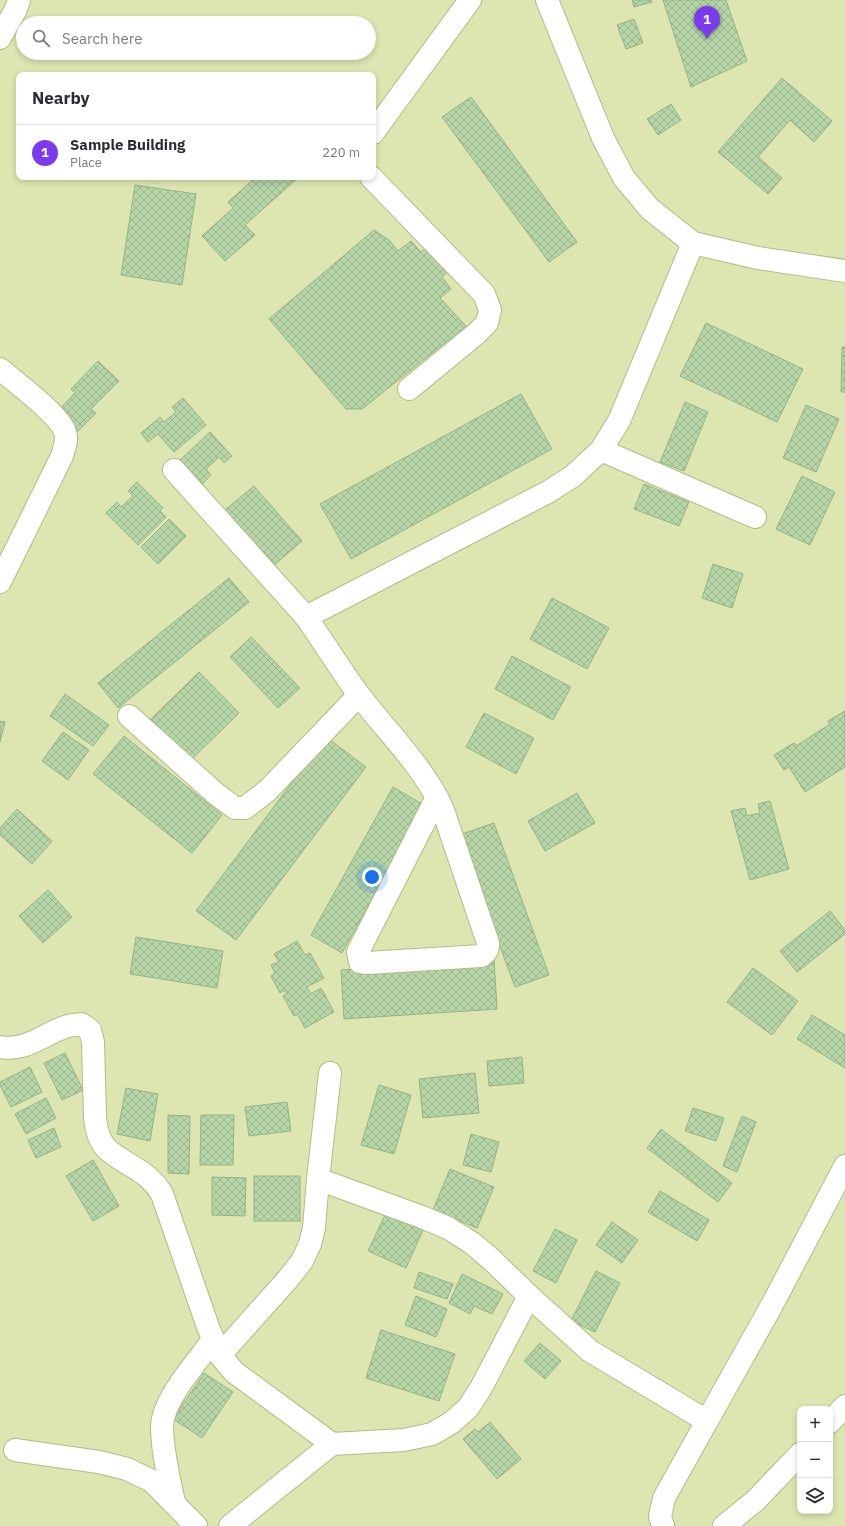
<!DOCTYPE html>
<meta charset="utf-8">
<style>
:root{--surface:#fff;--page:#f7f7f7;--text:#2b2b33;--muted:#7c7c81;--line:#e1e1e2;--accent:#7c3aed}
body{margin:0;font-family:"IBM Plex Sans",sans-serif;background:var(--page);color:var(--text)}
.controls{position:absolute;right:12px;bottom:12px;display:grid;overflow:hidden;border-radius:8px;box-shadow:0 2px 6px #0003}
.controls button{width:36px;height:36px;display:grid;place-items:center;padding:0;border:0;border-bottom:1px solid var(--line);background:var(--surface);color:var(--text);font:20px sans-serif}
.you{position:absolute;left:372px;top:877px;width:14px;height:14px;margin:-10px;border:3px solid #fff;border-radius:50%;background:#1a73e8;box-shadow:0 0 0 6px #1a73e833}
.badge{display:grid;place-items:center;width:26px;height:26px;border-radius:50%;background:var(--accent);color:#fff;font-size:13px;font-weight:700}
.pin{position:absolute;translate:-50% -33px;filter:drop-shadow(0 1px 2px #0008)}
.pin::after{content:'';position:absolute;top:21px;width:14px;height:12px;background:inherit;clip-path:polygon(0 0,100% 0,50% 100%)}
.list{margin:0;padding:0;list-style:none}
h2{display:flex;justify-content:space-between;align-items:center;height:52px;margin:0;padding:0 16px;font-size:17px}
h2 small{font-size:13px;font-weight:400;color:var(--muted)}
.list li{display:grid;grid-template-columns:26px 1fr auto;gap:12px;align-items:center;box-sizing:border-box;height:56px;padding:0 16px;border-top:1px solid var(--line)}
.list b{display:block;font-size:15px;white-space:nowrap}
.list p{margin:0;font-size:13px;white-space:nowrap;color:var(--muted)}
.list em{font-size:13px;font-style:normal;color:var(--muted)}
.icon{flex:none;width:22px;height:22px;fill:none;stroke:currentColor;stroke-width:2;stroke-linecap:round;stroke-linejoin:round}
.map{position:relative;flex:none;width:845px;height:1526px;overflow:hidden}
.search{position:absolute;background:var(--surface);box-shadow:0 2px 6px #0003;left:16px;top:16px;width:360px;height:44px;display:flex;align-items:center;gap:10px;box-sizing:border-box;padding:0 14px;border-radius:22px;color:var(--muted);font-size:15px}
.panel{position:absolute;background:var(--surface);box-shadow:0 2px 6px #0003;left:16px;top:72px;width:360px;height:108px;border-radius:8px}
.map>svg:first-child{display:block}
.building{fill:url(#building-cross-hatch);stroke:#95b386}
.lines{fill:none;stroke-linecap:round;stroke-linejoin:round}
.minor-casing{stroke:#b3bb87;stroke-width:24}
.minor{stroke:#fff;stroke-width:22}
</style>
<div class="map">
<svg width="845" height="1526" viewBox="0 0 845 1526">
<defs>
<pattern id="building-cross-hatch" width="8" height="8" patternUnits="userSpaceOnUse"><rect width="8" height="8" fill="#b6d6a7"/><path d="M0 0l8 8M0 8l8-8" fill="none" stroke="#9bb68e"/></pattern>
</defs>
<rect width="100%" height="100%" fill="#dde6b0"/>
<g class="building">
<path d="M632 0H651L652 2 634 7Z"/>
<path d="M663 0H726L747 61 691 87Z"/>
<path d="M634 19 643 43 626 49 617 25Z"/>
<path d="M782 78 832 121 814 142 790 120 758 157 782 178 768 194 718 152Z"/>
<path d="M471 97 577 242 549 262 442 117Z"/>
<path d="M671 104 681 120 658 135 647 119Z"/>
<path d="M256 177H299L245 225 255 235 225 261 202 236 233 208 228 202Z"/>
<path d="M135 185 196 194 182 285 121 275Z"/>
<path d="M374 230 389 240 398 251 411 241 421 252 429 245 450 270 442 277 451 289 440 298 466 326 362 409H346L269 319Z"/>
<path d="M706 323 803 369 777 422 680 376Z"/>
<path d="M842 347H845V392H841Z"/>
<path d="M98 361 119 381 91 409 96 413 77 432 56 413 75 393 71 389Z"/>
<path d="M521 394 552 449 351 559 320 504Z"/>
<path d="M183 398 206 425 174 452 158 434 148 442 141 433 160 417 164 422 176 412 172 407Z"/>
<path d="M685 402 708 412 684 471 660 462Z"/>
<path d="M806 405 839 419 816 472 783 458Z"/>
<path d="M210 432 232 456 224 463 219 457 206 469 211 475 201 485 179 461Z"/>
<path d="M802 476 835 492 810 545 776 529Z"/>
<path d="M137 482 163 508 160 511 166 517 138 545 106 513 117 502 121 507 133 496 128 491Z"/>
<path d="M644 484 689 502 679 526 634 509Z"/>
<path d="M254 486 302 541 273 566 225 510Z"/>
<path d="M169 519 186 536 158 564 141 547Z"/>
<path d="M713 564 743 574 732 608 702 598Z"/>
<path d="M229 578 249 602 118 708 98 683Z"/>
<path d="M552 598 609 628 587 669 530 639Z"/>
<path d="M251 637 300 688 278 708 230 657Z"/>
<path d="M512 656 571 687 553 720 495 689Z"/>
<path d="M199 672 239 713 190 761 150 720Z"/>
<path d="M65 694 109 725 93 746 50 716Z"/>
<path d="M845 711V767L805 792 789 767 784 770 774 755 794 743 796 746 830 724 828 721Z"/>
<path d="M484 713 534 738 516 774 466 747Z"/>
<path d="M0 721 5 722 0 742Z"/>
<path d="M63 732 89 750 68 780 42 761Z"/>
<path d="M124 736 222 815 192 853 93 774Z"/>
<path d="M326 737 366 767 236 940 196 911Z"/>
<path d="M393 787 424 805 342 953 311 935Z"/>
<path d="M577 793 595 823 545 851 528 821Z"/>
<path d="M770 801 789 869 750 880 731 811 745 808 747 816 760 813 758 804Z"/>
<path d="M17 809 52 841 32 864 0 835V828Z"/>
<path d="M494 823 549 975 515 987 459 835Z"/>
<path d="M48 890 72 917 43 943 19 916Z"/>
<path d="M830 911 845 930V934L797 972 780 951Z"/>
<path d="M136 937 223 951 217 988 130 974Z"/>
<path d="M297 941 305 955 310 953 324 978 307 987 311 994 321 988 334 1012 305 1028 297 1014 294 1016 283 996 287 994 285 990 280 993 271 976 275 973 271 965 279 962 274 954Z"/>
<path d="M494 959 497 1009 344 1019 341 970Z"/>
<path d="M753 968 798 1001 772 1035 727 1002Z"/>
<path d="M812 1015 845 1035V1068L797 1039Z"/>
<path d="M65 1053 83 1090 62 1100 44 1063Z"/>
<path d="M522 1057 524 1083 489 1086 487 1061Z"/>
<path d="M30 1067 42 1092 11 1107 0 1085V1082Z"/>
<path d="M475 1073 479 1113 423 1118 419 1079Z"/>
<path d="M379 1085 411 1095 394 1154 361 1145Z"/>
<path d="M126 1088 158 1094 150 1141 117 1134Z"/>
<path d="M46 1098 56 1118 26 1134 15 1114Z"/>
<path d="M287 1102 291 1131 249 1136 245 1107Z"/>
<path d="M693 1108 724 1118 716 1141 685 1131Z"/>
<path d="M168 1115 190 1116 189 1174 168 1173Z"/>
<path d="M201 1115H234L233 1165H200Z"/>
<path d="M742 1116 756 1122 737 1172 723 1166Z"/>
<path d="M54 1128 61 1147 36 1158 28 1140Z"/>
<path d="M661 1129 732 1183 718 1202 647 1148Z"/>
<path d="M471 1134 499 1142 491 1172 463 1165Z"/>
<path d="M93 1160 119 1206 93 1221 66 1176Z"/>
<path d="M450 1169 494 1187 477 1228 433 1210Z"/>
<rect x="254" y="1176" width="46" height="45"/>
<path d="M212 1177 246 1178 245 1216 212 1215Z"/>
<path d="M660 1191 709 1220 697 1241 648 1212Z"/>
<path d="M386 1213 423 1230 406 1268 368 1251Z"/>
<path d="M612 1222 638 1240 622 1263 596 1245Z"/>
<path d="M555 1229 577 1240 556 1283 533 1271Z"/>
<path d="M596 1271 620 1283 595 1332 571 1321Z"/>
<path d="M419 1272 453 1284 447 1299 414 1288Z"/>
<path d="M462 1274 503 1294 492 1314 474 1306 470 1314 449 1303Z"/>
<path d="M416 1296 447 1309 436 1337 405 1325Z"/>
<path d="M381 1330 455 1354 439 1401 366 1378Z"/>
<path d="M540 1343 561 1361 545 1379 524 1361Z"/>
<path d="M204 1373 233 1392 202 1438 173 1419Z"/>
<path d="M490 1422 521 1459 497 1479 463 1439 475 1429 478 1432Z"/>
</g>
<g class="lines">
<defs>
<g id="minor">
<path d="M547 0 603 138 624 178 650 209 693 243 758 258 845 271"/>
<path d="M0 38 16 9 19 0"/>
<path d="M373 133 470 0"/>
<path d="M371 177 484 294 490 310 487 323 476 334 409 389"/>
<path d="M0 369C15 382 60 415 65 432 68 441 64 448 62 456L0 582"/>
<path d="M601 450 755 517"/>
<path d="M174 470 306 617"/>
<path d="M129 716 215 793 235 808H245L267 791 359 695"/>
<path d="M437 797 358 952 360 962 367 963 481 956C487 952 488 950 488 943L443 810C425 768 387 732 359 695 341 670 324 643 306 617L548 492 573 476 601 450 619 421 693 243"/>
<path d="M0 1047C27 1052 44 1033 68 1026 72 1025 76 1025 81 1024L90 1030 93 1042 95 1117C96 1129 99 1141 107 1149 126 1166 147 1169 162 1194L208 1327 220 1355 234 1372 332 1444 230 1526"/>
<path d="M318 1179 330 1073"/>
<path d="M220 1355 288 1279 302 1261 310 1244 314 1228 318 1179 422 1217 448 1228 472 1243 492 1260 529 1296 590 1351 707 1421 664 1498 660 1516 663 1526"/>
<path d="M707 1421 772 1305 845 1166"/>
<path d="M830 1422 845 1406"/>
<path d="M332 1444 404 1440 432 1434 451 1423 468 1408 481 1388 529 1296"/>
<path d="M15 1450 99 1462 127 1469 152 1481 196 1526"/>
<path d="M174 1502C169 1478 162 1451 162 1426 163 1399 197 1362 213 1340"/>
<path d="M724 1526 755 1501 800 1454"/>
</g>
</defs>
<use href="#minor" class="minor-casing"/>
<use href="#minor" class="minor"/>
</g>
</svg>
<div class="controls">
<button>+</button>
<button>−</button>
<button><svg class="icon" aria-label="layers" viewBox="0 0 24 24"><path d="M12 4l9 5-9 5-9-5zM3 14l9 5 9-5"/></svg></button>
</div>
<div class="you"></div>
<div class="pin badge" style="left:707px;top:39px">1</div>
<div class="search"><svg class="icon" aria-label="search" viewBox="0 0 24 24"><circle cx="10" cy="10" r="6"/><path d="M15 15l6 6"/></svg>Search here</div>
<section class="panel">
<h2>Nearby<small></small></h2>
<ul class="list">
<li><span class="badge">1</span><div><b>Sample Building</b><p>Place</p></div><em>220 m</em></li>
</ul>
</section>
</div>
